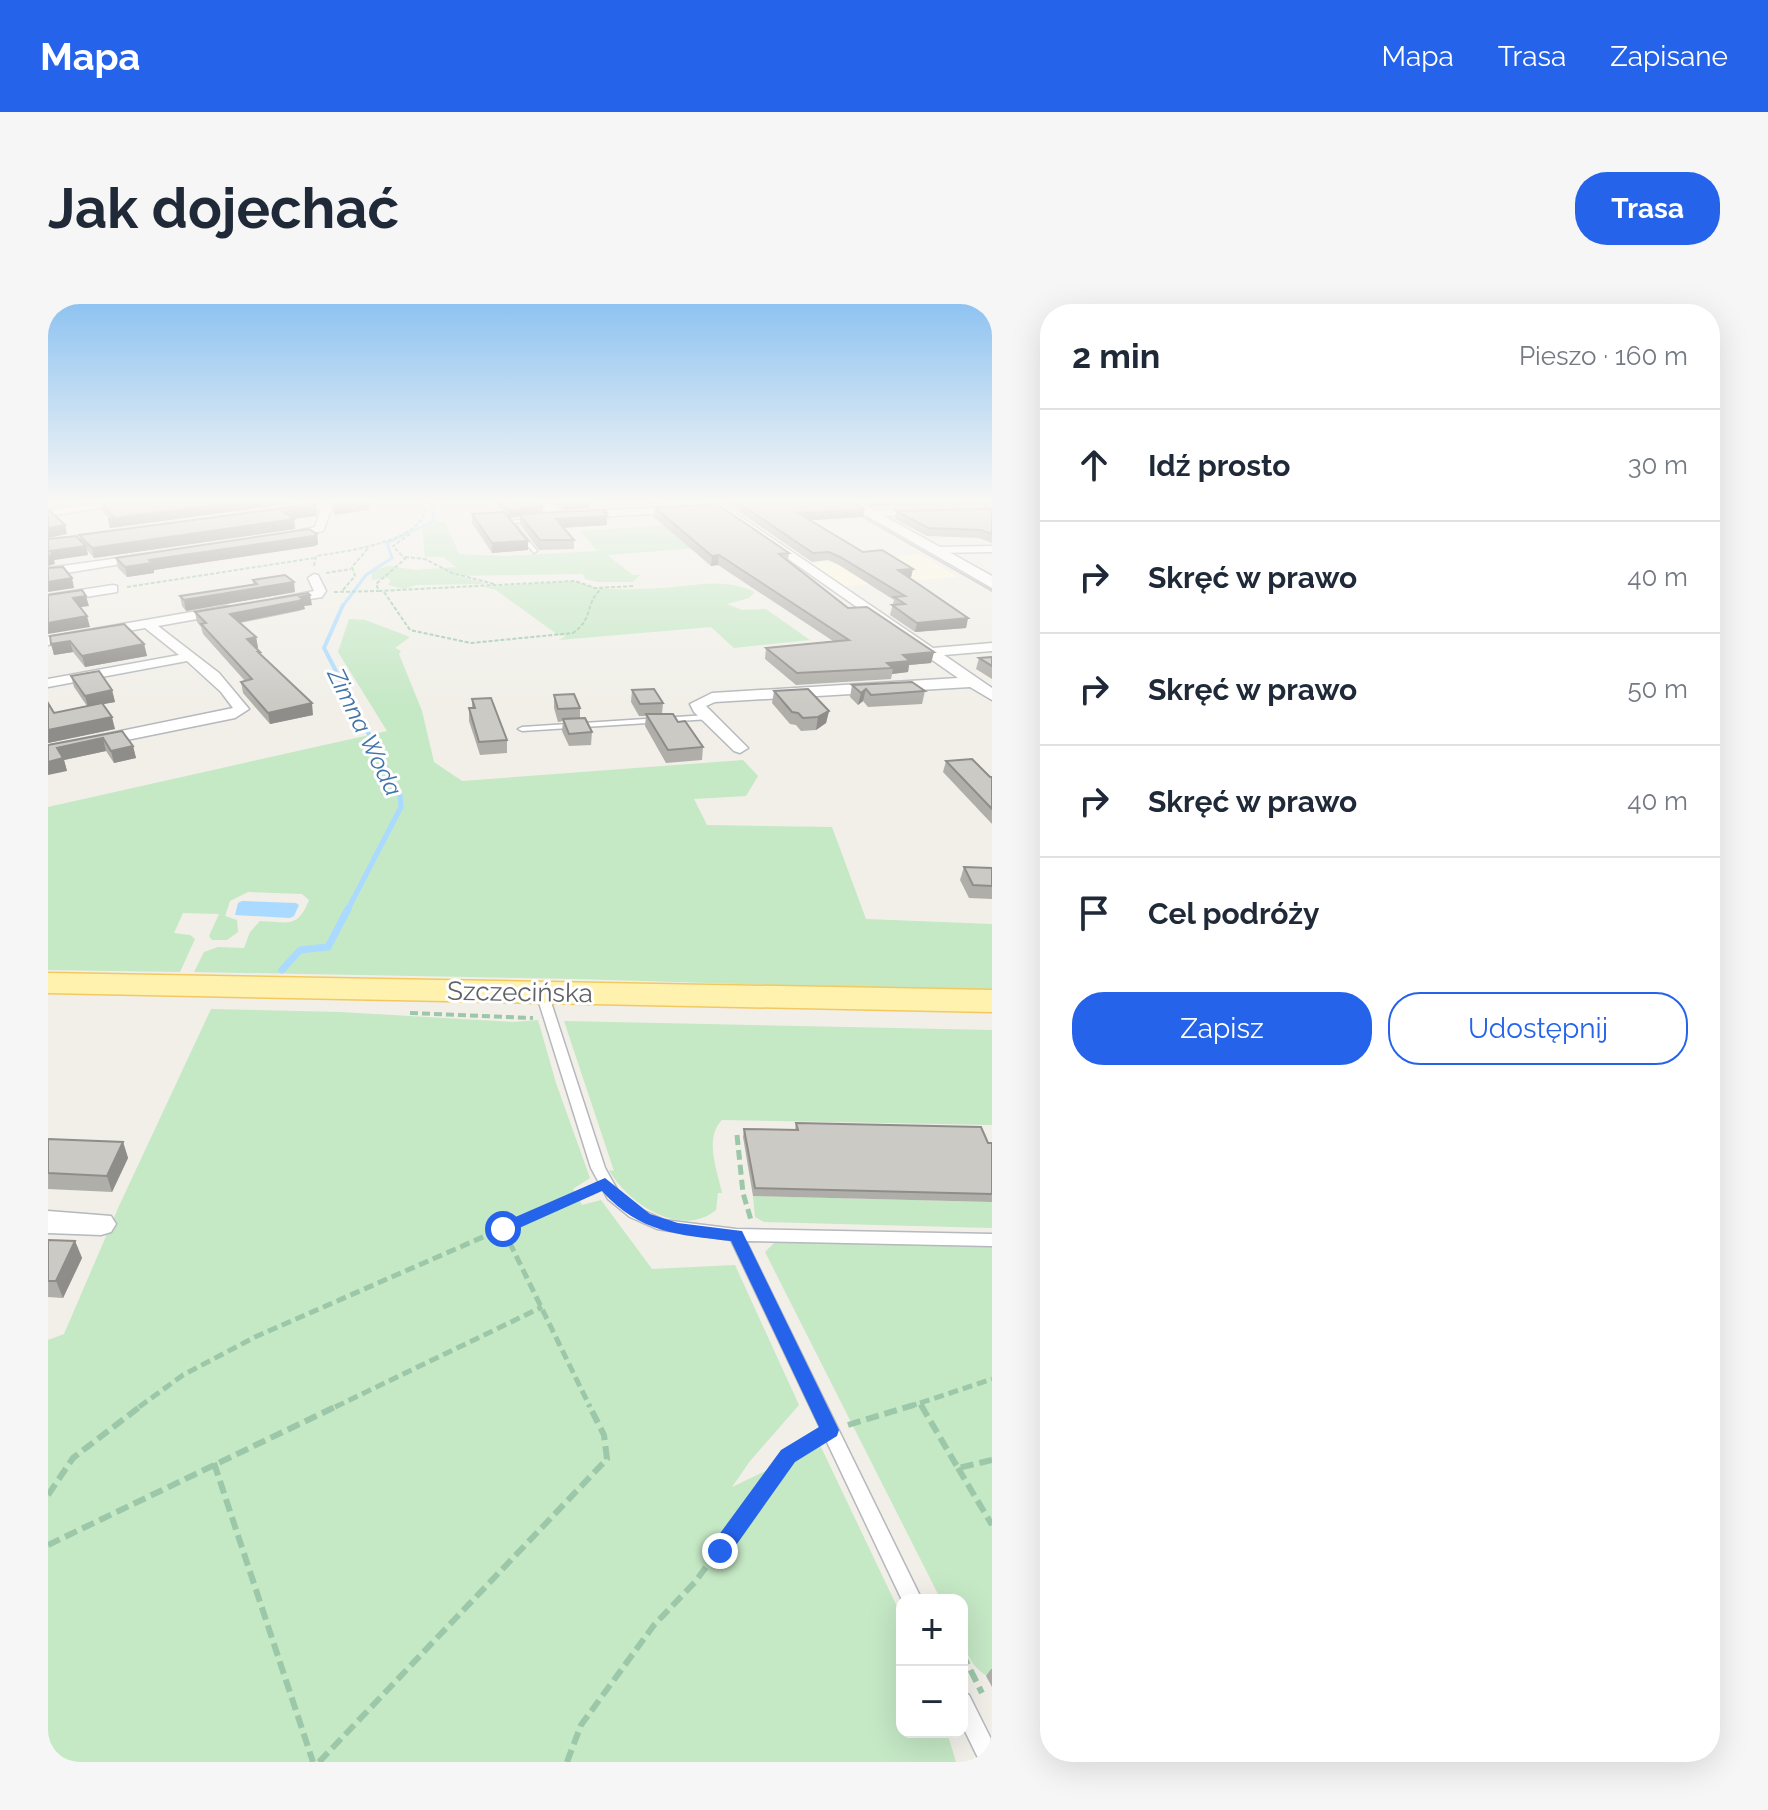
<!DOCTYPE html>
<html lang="pl">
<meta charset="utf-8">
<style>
:root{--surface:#fff;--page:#f6f6f7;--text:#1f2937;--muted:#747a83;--line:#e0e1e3;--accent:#2563eb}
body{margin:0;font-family:Raleway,sans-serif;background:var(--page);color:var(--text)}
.controls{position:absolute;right:24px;bottom:24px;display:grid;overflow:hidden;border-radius:16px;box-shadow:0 8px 32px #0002}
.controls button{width:72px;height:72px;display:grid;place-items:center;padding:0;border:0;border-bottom:2px solid var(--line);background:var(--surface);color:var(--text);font:40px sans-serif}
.stop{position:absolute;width:24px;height:24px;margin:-18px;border:6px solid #2563eb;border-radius:50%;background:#fff}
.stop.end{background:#2563eb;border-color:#fff;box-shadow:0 2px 8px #0008}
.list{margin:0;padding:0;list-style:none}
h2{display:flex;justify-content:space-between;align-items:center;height:104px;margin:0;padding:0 32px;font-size:34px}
h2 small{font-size:26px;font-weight:400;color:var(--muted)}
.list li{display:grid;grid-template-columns:52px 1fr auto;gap:24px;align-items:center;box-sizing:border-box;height:112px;padding:0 32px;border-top:2px solid var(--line)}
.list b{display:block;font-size:30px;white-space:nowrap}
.list em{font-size:26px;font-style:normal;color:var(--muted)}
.actions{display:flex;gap:16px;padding:24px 32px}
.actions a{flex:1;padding:18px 0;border:2px solid var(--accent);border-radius:32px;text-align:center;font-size:28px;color:var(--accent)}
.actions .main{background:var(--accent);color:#fff}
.icon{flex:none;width:44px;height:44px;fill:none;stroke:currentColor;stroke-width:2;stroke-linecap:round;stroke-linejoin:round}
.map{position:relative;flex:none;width:944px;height:1458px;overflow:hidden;border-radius:32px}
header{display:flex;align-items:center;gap:48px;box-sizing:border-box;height:112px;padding:0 40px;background:var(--accent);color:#fff}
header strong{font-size:38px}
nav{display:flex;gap:44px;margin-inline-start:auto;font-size:28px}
.intro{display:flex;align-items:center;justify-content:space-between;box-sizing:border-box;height:192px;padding:0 48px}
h1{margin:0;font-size:56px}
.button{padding:20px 36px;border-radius:32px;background:var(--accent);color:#fff;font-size:28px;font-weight:700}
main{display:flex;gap:48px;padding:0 48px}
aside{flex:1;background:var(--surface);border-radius:32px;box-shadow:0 8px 32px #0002}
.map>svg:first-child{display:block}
.commercial{fill:#fef7e0}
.green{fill:#c5e8c5}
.water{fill:#aadaff}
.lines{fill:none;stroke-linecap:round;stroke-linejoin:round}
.stream-far3{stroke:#aadaff;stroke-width:3}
.stream-far2{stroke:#aadaff;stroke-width:4}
.stream-far1{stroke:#aadaff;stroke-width:5}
.stream{stroke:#aadaff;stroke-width:7}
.lane-casing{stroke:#b5b8bc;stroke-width:3}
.street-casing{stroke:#b5b8bc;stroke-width:3}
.secondary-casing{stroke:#b6babf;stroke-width:3}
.primary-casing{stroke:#f2c960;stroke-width:3}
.path-far3{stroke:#9cc7a9;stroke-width:2;stroke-dasharray:4 2;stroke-linecap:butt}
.path-far2{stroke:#9cc7a9;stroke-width:4;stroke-dasharray:8 4;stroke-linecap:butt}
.path-far1{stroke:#9cc7a9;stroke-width:5;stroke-dasharray:10 5;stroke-linecap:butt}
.path{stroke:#9cc7a9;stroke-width:6;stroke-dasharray:13 6;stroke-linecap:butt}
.lane{fill:#fff;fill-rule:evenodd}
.street{fill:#fff;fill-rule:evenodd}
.secondary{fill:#fff;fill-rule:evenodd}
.primary{fill:#fff2af;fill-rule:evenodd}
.tram{stroke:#b6b7b8;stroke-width:2}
.wall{fill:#afaea9}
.shaded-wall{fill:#8f8d8a}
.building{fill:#cccac5;stroke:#8f8d8a;stroke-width:2}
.route{fill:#2563eb}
.labels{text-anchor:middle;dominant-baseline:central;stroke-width:6;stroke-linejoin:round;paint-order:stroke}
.far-water-label{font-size:24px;font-style:italic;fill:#4174aa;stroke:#fff}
.street-label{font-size:26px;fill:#5f6368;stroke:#fff}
</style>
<header>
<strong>Mapa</strong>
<nav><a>Mapa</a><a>Trasa</a><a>Zapisane</a></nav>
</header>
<div class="intro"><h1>Jak dojechać</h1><a class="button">Trasa</a></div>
<main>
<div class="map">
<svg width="944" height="1458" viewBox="0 0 944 1458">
<rect width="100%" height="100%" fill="#f1efe8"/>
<path class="commercial" d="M871 250 910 273 797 282 761 259Z"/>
<g class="green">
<path d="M389 218H397L411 250 455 252 549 247 532 227 620 221 650 244 559 251 585 271H592L585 278H549L537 275 535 270H526L410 272 439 280 369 281 356 285 340 281 343 276 340 274 324 276 323 267 341 262 368 266 408 263 395 253H377L374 225Z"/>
<path d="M527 277C535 279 542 283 551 284 571 286 594 285 614 284 648 282 674 273 707 288L701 294 679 300 694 306 718 305 762 336 686 344 663 323 511 336 518 332 510 331 448 286 436 283Z"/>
<path d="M301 315 317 316 362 333 347 344 353 347 351 350 374 407 386 458 414 477 695 456 710 472 698 492 646 495 659 521 784 523 818 615 944 620V688L529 675 146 668 156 648 170 643 196 644 202 628 212 617C239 618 250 625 261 596L254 590 200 588 182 597 177 612 189 616 190 628 179 636H164L161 632 171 610 135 609 126 629 142 631 147 635 132 668 0 666V503L339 427 290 348Z"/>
<path d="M163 705 292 708 466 718 490 716 508 779 542 874 525 885 534 901 553 896 604 965 687 961 751 1101 702 1157 684 1183 772 1141 854 1313V1428H899L908 1458H0V1036L16 1030 71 902Z"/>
<path d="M516 717 944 726V821L674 816C656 834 669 866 674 889H670L668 906C633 935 579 899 561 866L566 867Z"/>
<path d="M705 892 944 898V924L716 918 707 913Z"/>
<path d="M734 938 944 943V1371L939 1372C911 1355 914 1324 914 1296H893L717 948 726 939Z"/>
</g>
<path class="water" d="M194 597 248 599 251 601 246 612 242 614 187 611 190 599Z"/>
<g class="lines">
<path class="stream-far3" d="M294 303 318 271 344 254 339 239 386 217 384 198"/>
<path class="stream-far2" d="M295 301 276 344 324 436"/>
<path class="stream-far1" d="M299 607 353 503 352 491 323 434"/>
<path class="stream" d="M234 666 252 646 280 643 300 605"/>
<defs>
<g id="lane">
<path d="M489 213V215L466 219 489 247 486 249 459 218Z"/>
<path d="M659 411H662V415L474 427 470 425 474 423Z"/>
<path d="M494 686 500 689 557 864 570 887 592 905 616 916 688 925 944 930V942L698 937 874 1296H854L683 936 609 925 582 913 560 895 543 864 488 689Z"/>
<path d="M914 1388 921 1391 944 1437V1458H932L914 1421Z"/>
</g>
<g id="street">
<path d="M61 198H92L0 212V206Z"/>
<path d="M278 198 285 201 275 227 231 235V231L267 223 273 205 236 210 232 209V205Z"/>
<path d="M487 198H498L514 209 637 202 642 205 637 208 514 215 503 213Z"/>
<path d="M659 198H671L885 344 944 339V347L896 351 944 384V396L922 383 667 398 658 402 700 444 692 449 686 447 646 408 642 400 664 389 910 374Z"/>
<path d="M944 204V210L819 212 814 209 819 206Z"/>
<path d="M944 242V248L885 249 879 246 885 243Z"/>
<path d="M100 250 106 253 104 255 0 272V264Z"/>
<path d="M266 270 270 271 278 287 274 293 226 301V295L266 287 260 274Z"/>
<path d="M65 281 69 282V288L0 299V291Z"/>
<path d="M178 302 183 303V309L110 322 171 369 201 405 187 414 0 452V442L185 404 173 388 139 357 0 383V375L131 351 97 324 0 341V333Z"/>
<path d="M0 907 63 912 68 920 63 928 53 931 0 929Z"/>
</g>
<path id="secondary" d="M795 198H811L944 272V284Z"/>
<path id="primary" d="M0 669 944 686V708L0 689Z"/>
</defs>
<use href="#lane" class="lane-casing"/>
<use href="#street" class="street-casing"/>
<use href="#secondary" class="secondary-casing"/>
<use href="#primary" class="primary-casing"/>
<g class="path-far3">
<path d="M362 230 345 242 357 255 328 280 331 287 527 277 547 284 587 282"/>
<path d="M357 253 377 255 404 269 446 280"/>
<path d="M266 262 268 252C298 247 382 238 378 198"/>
<path d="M278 269 303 265"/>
<path d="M79 283 266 254"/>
<path d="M295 286 307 272 304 263 321 243"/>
<path d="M286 288 331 287"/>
<path d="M336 288 362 326 423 339 525 329C546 315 536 300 554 284"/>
</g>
<path class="path-far2" d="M362 709 485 714"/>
<g class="path-far1">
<path d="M689 831 695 889 703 916"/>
<path d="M455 925 542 1103"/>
<path d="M872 1099 944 1075"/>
<path d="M91 1103 135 1071 207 1033 542 886"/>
<path d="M287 1103 494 1003"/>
<path d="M859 1103 872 1099 874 1103"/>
</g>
<g class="path">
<path d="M873 1101 910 1164 944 1156"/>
<path d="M800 1121 866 1101"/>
<path d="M166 1159 265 1458"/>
<path d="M910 1164 944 1221"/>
<path d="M0 1191 25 1154 94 1101"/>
<path d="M0 1241 291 1101"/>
<path d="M914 1349 934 1389"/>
<path d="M0 1451 1 1458"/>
<path d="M271 1458 559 1155 556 1131 541 1101"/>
<path d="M519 1458 533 1421 606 1321 647 1278 740 1152 767 1136"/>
</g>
<use href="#lane" class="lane"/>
<use href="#street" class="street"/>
<use href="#secondary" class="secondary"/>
<use href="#primary" class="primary"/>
<path class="tram" d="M789 198 944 287"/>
</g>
<g class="wall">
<path d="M52 198H254L62 224 60 215H61L54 207Z"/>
<path d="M447 198H490L494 209H559V221L515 224 526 236V245L491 246 472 220V212L461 214 480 246 444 249 424 219V210L456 208Z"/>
<path d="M504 198H542L541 204 515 206Z"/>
<path d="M677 198H804L816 205 815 213 762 216 815 248 865 265 863 273 861 274 920 314 918 324 867 328 842 311 846 296 791 261 780 256 764 258Z"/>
<path d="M817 198H944V201L826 203Z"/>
<path d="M607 204 741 249 740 257 800 304 886 348 883 359 861 361 860 368 844 370 843 375 748 381 717 355 718 344 785 337 670 261 663 262 606 213Z"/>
<path d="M944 205V239L931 234 879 232 847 215 848 207Z"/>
<path d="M269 209 268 212 246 215 247 225 46 254 39 246 40 251 6 256 7 260 0 235 33 237 31 231Z"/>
<path d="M269 230 270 240 267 242 106 266V269L79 273 70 264 68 254Z"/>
<path d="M205 276 247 288 138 307 134 302 132 292 205 280Z"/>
<path d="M264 301 256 302 257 305 251 307 192 319 208 333 210 344H209L212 348 213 351 265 411 222 420 195 389 193 378 197 377 155 330 153 323 149 318 147 308Z"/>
<path d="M2 332 96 340 99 352 37 363 25 348 6 351Z"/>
<path d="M944 353V375L928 365 931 354Z"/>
<path d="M23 372 64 386 67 398 55 400 67 425 0 439V399L6 409 39 402 26 383Z"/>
<path d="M804 381 877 387 874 400 820 403 815 397 810 401 802 393Z"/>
<path d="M584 386 615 399 614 410 630 418 655 443 654 456 618 459 597 422 598 412H591L583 398Z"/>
<path d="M726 387 781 407 778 419 768 426 753 427 748 421 742 420 724 399Z"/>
<path d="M506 391 532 404V414L544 428 543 441 521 442 514 427 515 417 510 418 506 404Z"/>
<path d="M424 395 459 436V449L432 451 421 417V404H424Z"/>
<path d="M74 427 85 442 88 454 66 459 58 447 16 456 19 467 0 441Z"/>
<path d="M898 457 944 473V520L895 468Z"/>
<path d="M916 563 944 564V595L921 594 912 576Z"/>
<path d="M748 819 944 839V898L705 892 695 833 696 825 747 826Z"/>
<path d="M0 835 75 838 80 854 64 888 0 885Z"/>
<path d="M0 936 27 937 34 954 15 994 0 993Z"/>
<path d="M943 1365H944V1383L938 1372Z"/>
</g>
<g class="shaded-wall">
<path d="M187 198H254L62 224 60 215Z"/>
<path d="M310 198H321V206L286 211 285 202Z"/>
<path d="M542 198 541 204 515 206V199Z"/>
<path d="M600 198H627L600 200Z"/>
<path d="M268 200 269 209 268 212 235 216 234 207Z"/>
<path d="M495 202 494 209 461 214V207Z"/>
<path d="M816 205 815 213 749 217 750 209Z"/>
<path d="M559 209V221L508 224V215Z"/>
<path d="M246 215 247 225 46 254 44 244Z"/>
<path d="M17 221 19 230 0 234V224Z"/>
<path d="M269 230 270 240 267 242 106 266V269L79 273 77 263 101 256Z"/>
<path d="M480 237V246L444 249V239Z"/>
<path d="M38 242 40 251 6 256 7 260 0 262V252L2 247Z"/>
<path d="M671 251 670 261 663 262 664 252Z"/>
<path d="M865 265 863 273 848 275 850 266Z"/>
<path d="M24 274 26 284 0 288V278Z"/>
<path d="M246 278 247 288 138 307 136 296Z"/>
<path d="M262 291 264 301 256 302 257 305 183 320 182 310Z"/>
<path d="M38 292 41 302 27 304 25 294Z"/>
<path d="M39 312 42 323 0 330V319Z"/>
<path d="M920 314 918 324 867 328 869 319Z"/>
<path d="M208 333 210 344 200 346 199 335Z"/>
<path d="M22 337 25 348 6 351 3 340Z"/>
<path d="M96 340 99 352 37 363 34 352Z"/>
<path d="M886 348 883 359 861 361 860 368 844 370 845 364 839 359 855 351Z"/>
<path d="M818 385 815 397 810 401 813 389Z"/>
<path d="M64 386 67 398 40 403 37 392Z"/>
<path d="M264 399 265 411 222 420 220 409Z"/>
<path d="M781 407 778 419 768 426 770 413Z"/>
<path d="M64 413 67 425 0 439V426Z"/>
<path d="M55 434 58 447 16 456 19 467 0 471V458L9 444Z"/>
<path d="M85 442 88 454 66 459 63 447Z"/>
<path d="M75 838 80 854 64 888 59 872Z"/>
<path d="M27 937 34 954 15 994 8 977Z"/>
</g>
<g class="building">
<path d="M52 198H187L60 215 67 214Z"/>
<path d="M286 198H310L285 202Z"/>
<path d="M453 198H490L495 202 461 207Z"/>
<path d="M689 198H804L816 205 750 209 815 248 834 246 865 265 850 266 920 314 869 319 844 301 857 300 846 293 857 292 792 253 781 248 765 249Z"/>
<path d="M268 200 267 203 234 207 246 215 44 244 31 231Z"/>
<path d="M669 200 741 249 731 250 800 304 819 303 886 348 855 351 862 357 839 359 845 364 749 369 718 344 801 336 671 251 664 252 607 204Z"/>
<path d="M944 205V230L933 226 880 224 848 207Z"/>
<path d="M0 206H1L17 221 0 224Z"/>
<path d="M556 206 559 209H556L559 212 508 215 526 236H492L472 211 506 208Z"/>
<path d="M456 208 480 237 444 239 424 210Z"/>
<path d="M261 225 269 230 266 232 101 256 104 259 77 263 68 254Z"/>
<path d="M28 232 38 242 2 247 5 250 0 252V235Z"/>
<path d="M15 263 24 274 0 278V264Z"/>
<path d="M237 271 246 278 136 296 132 292 209 280 205 276Z"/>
<path d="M34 286 38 292 25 294 39 312 0 319V291Z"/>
<path d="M260 289 262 291 252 293 256 295 250 297 182 310 208 333 199 335 212 348H210L264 399 220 409 193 378 204 375 153 320 158 319 147 308Z"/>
<path d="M76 320 96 340 34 352 22 337 3 340 2 332Z"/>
<path d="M944 353V362L931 354Z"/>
<path d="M51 367 64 386 37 392 23 372Z"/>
<path d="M864 378 877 387 823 391 818 385 813 389 804 381Z"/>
<path d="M606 385 615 399 592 400 584 386Z"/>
<path d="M760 385 781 407 770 413 755 414 750 409 744 408 726 387Z"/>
<path d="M526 390 532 404 510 405 506 391Z"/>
<path d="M443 394 459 436 431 438 421 404H427L424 395Z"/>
<path d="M0 399 6 409 54 399 64 413 0 426Z"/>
<path d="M598 410H625L630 418 637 417 655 443 620 446Z"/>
<path d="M537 414 544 428 521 430 515 415Z"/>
<path d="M74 427 85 442 63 447 55 434 9 444 15 454 0 458V441Z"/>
<path d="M924 455 942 473H944V505L898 457Z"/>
<path d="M916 563 944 564V582L925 581Z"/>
<path d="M748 819 933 823 940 839H944V890L707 884 696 825 750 826Z"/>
<path d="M0 835 75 838 59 872 0 869Z"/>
<path d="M0 936 27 937 8 977H0Z"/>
</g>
<linearGradient id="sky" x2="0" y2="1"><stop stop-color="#8fc3f1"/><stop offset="0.49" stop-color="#f9f8f5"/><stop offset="1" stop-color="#f9f8f5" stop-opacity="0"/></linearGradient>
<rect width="944" height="402" fill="url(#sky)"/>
<path class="route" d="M557 874 602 910 630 919 694 927 791 1126 789 1132 747 1158 679 1254 672 1257 665 1254 662 1247 665 1239 733 1146 771 1123 683 937C630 931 592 929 554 887L460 929 455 931 447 925 449 921Z"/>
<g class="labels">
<g class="far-water-label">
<text transform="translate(317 428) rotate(64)">Zimna Woda</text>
</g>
<g class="street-label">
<text transform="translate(472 688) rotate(1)">Szczecińska</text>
</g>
</g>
</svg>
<div class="controls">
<button>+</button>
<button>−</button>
</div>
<div class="stop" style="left:455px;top:925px"></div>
<div class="stop end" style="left:672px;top:1247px"></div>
</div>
<aside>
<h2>2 min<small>Pieszo · 160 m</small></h2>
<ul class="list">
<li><svg class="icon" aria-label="ahead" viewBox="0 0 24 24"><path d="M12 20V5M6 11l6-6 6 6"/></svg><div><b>Idź prosto</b></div><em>30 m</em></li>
<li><svg class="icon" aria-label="right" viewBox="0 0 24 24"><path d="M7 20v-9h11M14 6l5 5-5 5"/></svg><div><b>Skręć w prawo</b></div><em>40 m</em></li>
<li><svg class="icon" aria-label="right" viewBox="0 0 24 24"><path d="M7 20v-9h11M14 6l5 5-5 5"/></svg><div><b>Skręć w prawo</b></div><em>50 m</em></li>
<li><svg class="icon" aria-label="right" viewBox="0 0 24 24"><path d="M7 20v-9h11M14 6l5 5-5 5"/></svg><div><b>Skręć w prawo</b></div><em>40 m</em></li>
<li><svg class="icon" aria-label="arrive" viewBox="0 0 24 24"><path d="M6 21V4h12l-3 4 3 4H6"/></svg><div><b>Cel podróży</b></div></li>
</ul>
<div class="actions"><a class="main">Zapisz</a><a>Udostępnij</a></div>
</aside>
</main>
